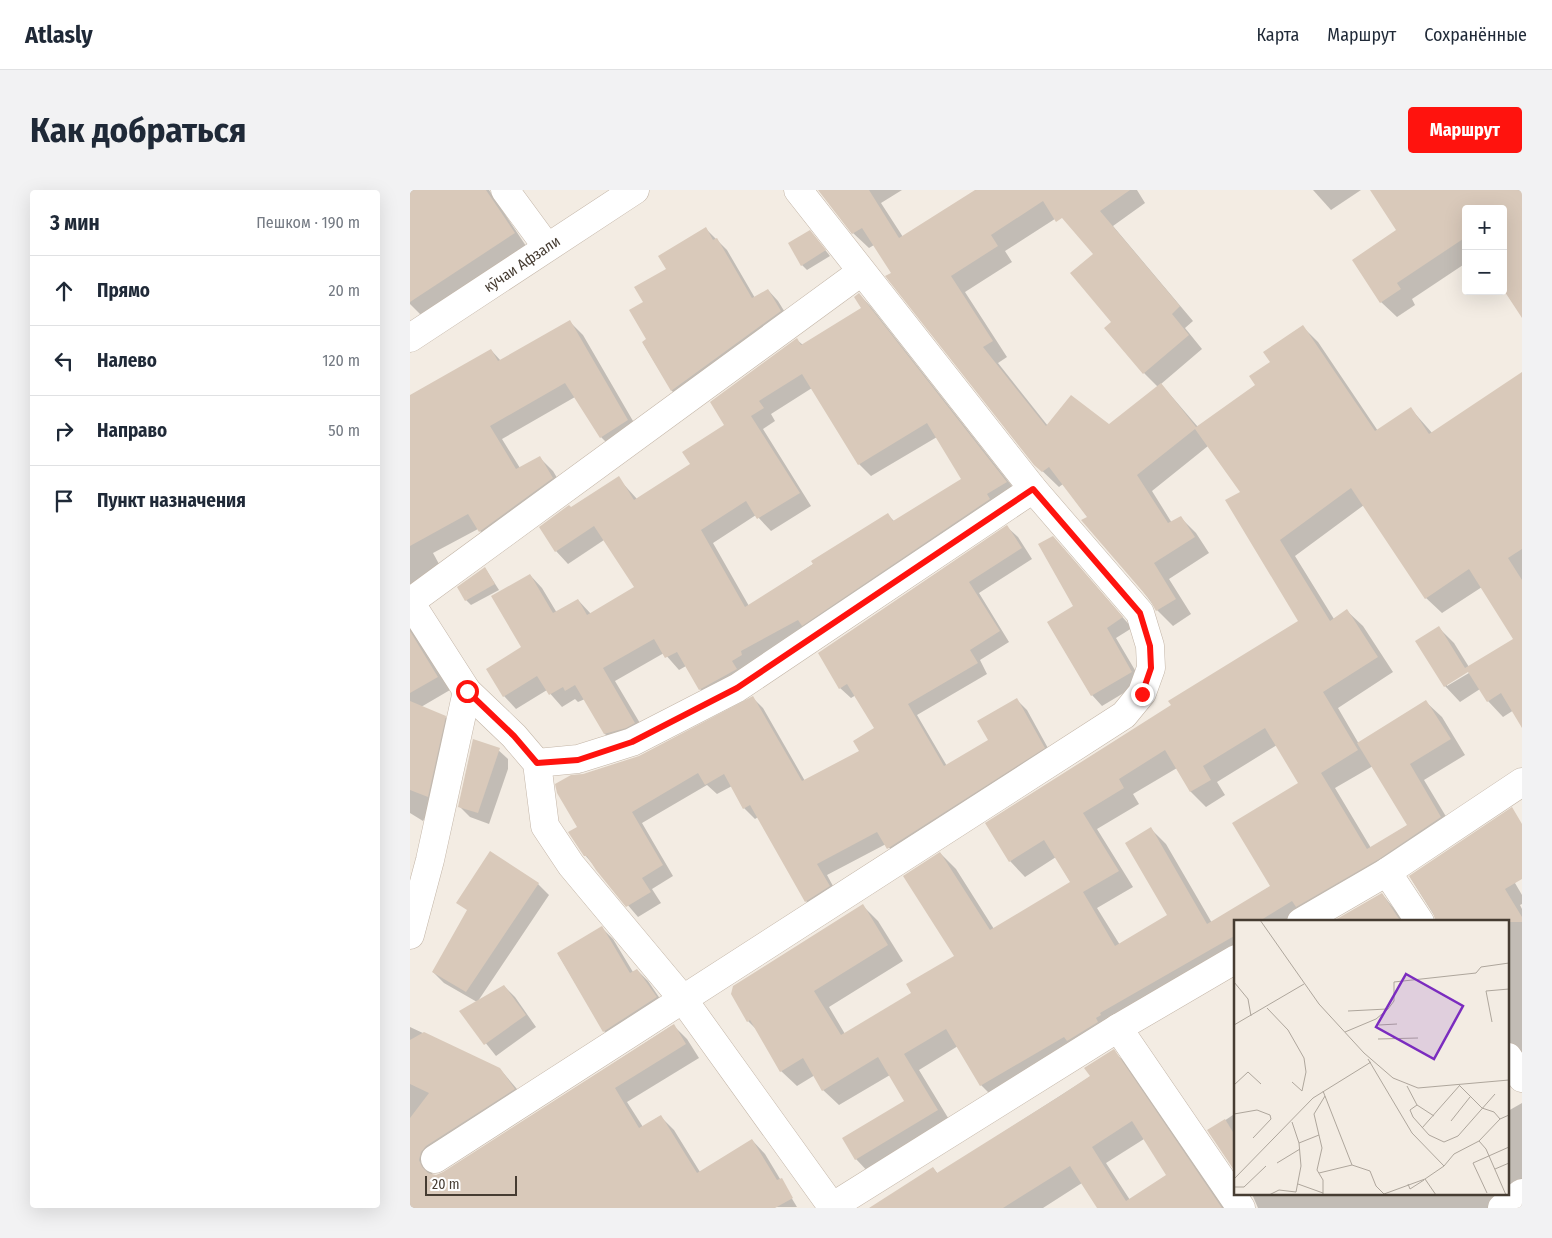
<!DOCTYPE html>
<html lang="ru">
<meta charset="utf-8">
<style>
:root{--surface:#fff;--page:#f2f2f3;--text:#1f2937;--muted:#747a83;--line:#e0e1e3;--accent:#ff130e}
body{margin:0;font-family:"Fira Sans Condensed",sans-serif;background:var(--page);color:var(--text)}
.controls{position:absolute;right:15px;top:15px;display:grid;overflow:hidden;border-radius:5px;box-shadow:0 5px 20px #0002}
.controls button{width:45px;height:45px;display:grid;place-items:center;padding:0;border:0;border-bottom:1px solid var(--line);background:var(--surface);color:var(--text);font:25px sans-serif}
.scale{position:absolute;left:15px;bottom:12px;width:92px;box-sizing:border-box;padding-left:5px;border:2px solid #463c32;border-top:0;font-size:14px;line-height:18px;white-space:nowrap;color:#463c32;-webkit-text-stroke:4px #fff;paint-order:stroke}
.stop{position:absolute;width:15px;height:15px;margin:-11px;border:4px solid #ff130e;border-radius:50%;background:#fff}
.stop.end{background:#ff130e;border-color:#fff;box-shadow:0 1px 5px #0008}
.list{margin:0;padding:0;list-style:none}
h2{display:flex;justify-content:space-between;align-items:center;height:65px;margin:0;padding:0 20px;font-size:21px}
h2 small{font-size:16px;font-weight:400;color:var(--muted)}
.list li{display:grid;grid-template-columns:32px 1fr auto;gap:15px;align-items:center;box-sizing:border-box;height:70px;padding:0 20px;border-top:1px solid var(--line)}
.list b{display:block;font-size:19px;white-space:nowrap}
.list em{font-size:16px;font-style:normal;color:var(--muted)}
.icon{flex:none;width:28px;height:28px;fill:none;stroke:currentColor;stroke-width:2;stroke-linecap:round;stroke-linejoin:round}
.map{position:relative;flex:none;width:1112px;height:1018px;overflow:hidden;border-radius:5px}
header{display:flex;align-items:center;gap:30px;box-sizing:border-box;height:70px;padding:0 25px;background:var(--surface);border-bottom:1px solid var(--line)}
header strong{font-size:24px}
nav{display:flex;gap:28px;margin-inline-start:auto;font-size:18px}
.intro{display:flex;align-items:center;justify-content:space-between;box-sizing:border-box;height:120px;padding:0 30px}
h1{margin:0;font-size:35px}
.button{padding:12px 22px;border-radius:5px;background:var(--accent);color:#fff;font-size:18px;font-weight:700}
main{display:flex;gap:30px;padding:0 30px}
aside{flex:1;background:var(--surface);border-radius:5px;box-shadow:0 5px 20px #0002}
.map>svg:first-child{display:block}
.shadow{fill:#0003;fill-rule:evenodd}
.building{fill:#d9c9ba;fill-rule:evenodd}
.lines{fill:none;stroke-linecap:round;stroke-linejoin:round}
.minor-casing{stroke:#c3b5a7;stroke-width:29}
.minor{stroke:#fff;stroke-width:28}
.route{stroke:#ff130e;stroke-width:6}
.labels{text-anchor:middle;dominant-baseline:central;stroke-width:5;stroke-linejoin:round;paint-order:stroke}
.street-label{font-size:15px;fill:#463c32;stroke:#fff}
.inset-road{fill:none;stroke:#aea69c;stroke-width:1}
.view{fill:#7b2cbf;fill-opacity:0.15;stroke:#7b2cbf;stroke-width:2.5}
.inset-edge{fill:none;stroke:#463c32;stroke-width:2.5}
</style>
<header>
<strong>Atlasly</strong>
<nav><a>Карта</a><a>Маршрут</a><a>Сохранённые</a></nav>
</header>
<div class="intro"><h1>Как добраться</h1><a class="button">Маршрут</a></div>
<main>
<aside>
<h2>3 мин<small>Пешком · 190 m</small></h2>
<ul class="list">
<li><svg class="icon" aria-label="ahead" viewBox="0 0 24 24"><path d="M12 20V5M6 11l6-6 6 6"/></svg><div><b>Прямо</b></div><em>20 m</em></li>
<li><svg class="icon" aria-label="left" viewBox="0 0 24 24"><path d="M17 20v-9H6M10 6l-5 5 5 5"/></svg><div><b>Налево</b></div><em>120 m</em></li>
<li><svg class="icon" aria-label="right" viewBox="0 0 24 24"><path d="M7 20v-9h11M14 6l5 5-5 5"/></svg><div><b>Направо</b></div><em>50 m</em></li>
<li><svg class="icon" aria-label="arrive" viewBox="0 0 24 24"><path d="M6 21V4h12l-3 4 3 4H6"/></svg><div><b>Пункт назначения</b></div></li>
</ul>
</aside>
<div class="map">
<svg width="1112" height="1018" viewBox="0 0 1112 1018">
<rect width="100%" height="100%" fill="#f3ece3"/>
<g class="shadow">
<path d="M0 0H79L116 56 11 125 0 114Z"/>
<path d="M409 0H492L471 13 493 47 569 0H727L735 13 703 36 783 131 775 138 792 159 751 194 788 237 847 195 862 172 893 137 908 152 968 241 1001 219 1023 244 1112 183V528L1104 520 1093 527 1078 511 1070 499 1050 512 1035 496 1029 438 1044 453 1059 477 1105 449 1072 397 1032 423 1016 408 954 315 885 366 924 429 937 421 953 436 983 482 928 518 949 554 1016 512 1032 527 1055 565 1014 590 1046 643 902 732H826V770L586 910 571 895 548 856 509 880 543 936 461 985 446 969 496 911 480 885 429 915 413 900 405 885 387 896 371 881 348 841 338 831 453 716 468 731 493 771 419 817 435 844 503 804 545 766 530 663 546 679 584 739 661 693 646 667 615 687 600 671 763 516 890 431 831 302 798 256 742 301 762 333 770 327 786 343 799 363 759 389 781 424 763 436 747 420 653 294 649 297 625 274 483 83 464 55 459 58 443 43ZM651 25 685 65 734 183 748 197 699 236H638L588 173 597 167 555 102 602 72 595 61ZM1062 477 1064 480 1037 496V493ZM867 555 890 593 861 696 802 733 756 654 741 639 759 725 710 755 687 718 723 697 687 639 729 614 723 604 767 578 781 602 796 617 815 605 807 592ZM963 576 998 635 961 658 925 598Z"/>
<path d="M903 0H951L921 20Z"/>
<path d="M961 0H1112L1093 19H1056V73L1002 109 1005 115 987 127 971 112 988 40Z"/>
<path d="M296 39 317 60 345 108 358 100 368 111 381 132 273 211 262 201 233 153 238 150 235 113 257 79Z"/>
<path d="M405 47 420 66 397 80 392 75Z"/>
<path d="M449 104 461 117 609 305 302 512 290 499 276 476 269 480 254 463 205 491 237 545 207 556 195 544 175 509 168 512 165 509 152 517 137 500 106 519 94 506 113 458 120 385 132 398 147 423 168 410 181 424 226 397 194 350 158 374 146 361 162 319 208 288 227 309 282 275 387 150 393 155 453 118ZM402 198 449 274 461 286 527 247 553 289 485 332 478 325 339 416 303 353 346 325 361 341 401 316 353 239 365 231 361 224Z"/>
<path d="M160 132 173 145 230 243 204 260 191 247 165 207 92 249 110 278 130 268 143 281 155 301 83 354 68 339 23 363 35 385 0 405V206L81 160 91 171Z"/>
<path d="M597 337 608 347 622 369 569 403 599 452 570 470 577 484 507 525 537 576 579 551 607 510 617 520 644 569 489 669 476 654 417 685 429 707 407 722 396 711 348 627 345 629 334 618 322 596 307 604 297 595 232 633 263 686 242 699 251 713 228 727 175 665 168 637 173 585 230 567 343 508 353 518 395 591 451 561 466 538 446 505 441 508 430 498Z"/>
<path d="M653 358 722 438 706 448 732 492 692 516 682 505Z"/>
<path d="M75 378 89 400 61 415 56 410Z"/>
<path d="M0 436 40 500 11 517 35 527 48 540 22 616 13 631 0 623Z"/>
<path d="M86 558 98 569V579L79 634 60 627 49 616Z"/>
<path d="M1084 657 1112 705V714L1110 715 1112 719V867L1098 879V732L1027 730 1000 687Z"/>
<path d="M128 694 139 705 68 811 94 796 105 807 126 837 86 866 51 822 67 812 34 793 23 782Z"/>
<path d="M972 704 995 732H925Z"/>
<path d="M192 738 203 749 223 782 227 780 238 791 257 819 205 852 194 841 148 764Z"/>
<path d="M263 835 277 849 289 868 217 912 233 937 250 926 264 940 290 982 342 950 355 964 387 1017 0 1018V837L90 879 118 912 24 976 22 985 26 986 34 983Z"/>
<path d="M703 861 719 876 816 1018H689L672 993 633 1018H466L523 978 528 984 681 886ZM734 949 758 985 720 1010 696 973Z"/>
<path d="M1112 913V1006L1092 1018H848L842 1004H1098V921Z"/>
<path d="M826 923V980L799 941Z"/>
</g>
<g class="building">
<path d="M0 0H76L105 43 0 112Z"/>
<path d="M408 0H459L489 48 565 0H720L690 21 770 116 762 124 779 145 733 184 694 138 701 132 660 83 683 64 652 28 646 32 633 11 581 45 588 56 541 86 583 151 573 157 636 236 661 205 699 234 751 193 786 237 845 195 839 186 860 172 853 162 893 135 965 241 1001 217 1019 244 1112 182V359L1098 368 1112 390V538L1091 503 1077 512 1058 482 1034 497 1005 451 1029 436 1055 478 1103 449 1059 379 1015 409 941 298 870 350 920 431 937 419 968 467 913 502 948 560 911 583 957 659 997 635 947 553 1016 510 1041 549 1000 574 1031 627 969 669 886 717 882 711 848 732H826V745L690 823 691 825 686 828 688 832 657 851 654 847 570 896 536 839 494 864 528 920 445 970 432 948 494 911 468 867 412 901 393 868 370 882 340 830 337 832 321 804 323 796 453 714 478 755 404 801 431 845 501 803 496 794 544 766 493 686 530 662 580 740 660 692 634 650 599 672 575 633 761 515 758 511 888 431 815 310 830 302 785 239 727 285 758 333 771 326 785 347 744 373 766 409 746 421 740 410 671 330 677 327 639 277 632 282 624 275 475 86 481 83 452 38 442 44ZM855 538 888 593 822 633 860 696 797 734 741 637 715 653 757 725 705 756 673 702 709 681 673 623 714 598 709 589 755 560 780 602 801 590 793 576Z"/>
<path d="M960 0H1112V128L1093 99V19H1056V47L987 93 991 99 970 113 942 70 986 40Z"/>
<path d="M296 37 303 50 307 48 342 108 358 99 371 121 261 201 232 152 236 149 219 120 233 112 224 97 256 79 248 66Z"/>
<path d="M400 40 416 60 391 76 378 53Z"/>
<path d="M449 103 597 292 577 304 580 309 392 436 388 430 331 461 332 465 322 471 327 479 289 500 267 462 255 468 244 449 193 478 225 533 216 538 194 544 165 495 155 501 153 497 139 505 127 486 93 507 76 479 111 457 81 406 120 384 143 423 168 409 177 425 224 397 184 336 145 362 129 337 159 315 161 317 209 286 224 310 280 274 272 262 314 235 300 212 387 148 391 155 451 118 444 107ZM392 184 448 275 517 233 551 289 483 331 478 323 401 371 403 374 335 417 291 340 336 311 347 329 390 303 341 226 354 218 349 211Z"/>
<path d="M160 130 218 230 190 248 155 193 80 236 106 279 130 266 143 288 69 342 58 324 0 356V205L81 159 88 171Z"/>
<path d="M597 335 612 358 559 392 590 441 560 460 568 473 498 514 534 576 578 550 567 531 607 508 635 558 477 659 467 642 407 674 420 696 395 712 340 615 333 619 314 584 295 595 288 583 222 622 253 675 232 688 241 702 216 717 186 680 177 666H174L158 642 167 637 147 603 145 594 161 585 173 584 229 566 343 506 392 591 449 561 443 551 464 538 437 494 429 499 408 463Z"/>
<path d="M643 346 713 427 697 438 722 482 681 506 637 432 663 416 628 354Z"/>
<path d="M75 377 85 394 55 411 47 397Z"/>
<path d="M0 441 28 487 0 503Z"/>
<path d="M0 511 36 526 18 607 0 600Z"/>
<path d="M63 549 90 558 68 623 48 617Z"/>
<path d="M1102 617 1112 634V689L1095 699 1112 727V732H1026L1023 723 999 686Z"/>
<path d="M80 661 129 693 56 802 22 782 57 720 46 713Z"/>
<path d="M972 703 991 732 925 730Z"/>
<path d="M192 736 220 783 227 779 247 807 193 842 147 763Z"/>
<path d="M94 795 116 825 74 855 49 821Z"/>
<path d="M264 834 276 854 205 898 229 938 251 925 287 983 342 949 367 990 372 988 383 1008 365 1018H0V928L19 903 0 894V850L14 842 90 878 105 899 16 956 11 962 9 970 12 977 18 983 26 985 33 982Z"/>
<path d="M704 859 812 1018H687L660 976 593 1018H459L523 977 527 983 650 906 680 886 674 878ZM722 931 756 985 716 1011 682 957Z"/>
<path d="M815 929 826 947V983L797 940Z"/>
</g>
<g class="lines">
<defs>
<g id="minor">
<path d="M95 0 137 57"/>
<path d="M0 148 225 0"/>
<path d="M0 412 451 82"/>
<path d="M0 412 57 501 20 670 0 745"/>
<path d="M57 501 104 546 127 573 135 636 161 675 272 808 423 1018"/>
<path d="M127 573 168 569 222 552 327 498 623 299"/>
<path d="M977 682 1010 732"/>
<path d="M891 732 977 682 1112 592"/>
<path d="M708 838 831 1018"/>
<path d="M1098 867 1112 888"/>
<path d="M25 969 714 525 732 503 741 478 740 456 730 423 623 299 388 0"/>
<path d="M420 1018 708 838 826 769"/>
<path d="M1092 1018 1112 1003"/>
</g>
</defs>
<use href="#minor" class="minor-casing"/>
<use href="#minor" class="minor"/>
</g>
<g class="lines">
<path class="route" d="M57 501 104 546 127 573 168 570 222 552 327 498 623 299 730 423 740 456 741 478 732 504"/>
</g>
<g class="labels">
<g class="street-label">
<text transform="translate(112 74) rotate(-34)">кӯчаи Афзали</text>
</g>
</g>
<g transform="translate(824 730)">
<rect width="275" height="275" fill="#f3ece3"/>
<path class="inset-road" d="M26 0 85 84 130 133 159 158 184 168 275 160M0 62 14 79 17 96M33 88 54 110 70 138 72 152 68 171 58 162M114 91 153 89M258 102 252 71 275 69M0 105 70 64M145 105 163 104M111 112 142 99 154 89 160 81V62L242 53 247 47 275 43M144 119 184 118M134 139 178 213 210 246 191 259 150 274M0 165 14 152 27 164M173 166 183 185 176 190 179 197 195 215 210 222 224 216 261 174M226 166 248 188 260 192 266 199M89 171 118 245 136 251 142 266 150 274M183 185 200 196M0 194 23 190 36 195 37 199 19 218M217 201 236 177M58 202 65 223M188 208 226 165M245 221 266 199 275 195M43 243 66 229M210 246 220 234 245 221 252 229 272 275M261 249 275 243M85 253 118 245M0 259 79 178 137 142M191 259 202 275M64 264 89 273M174 264 176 269 190 260M0 267H10L32 246M253 273 239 243 275 227M35 275 45 270 62 272 67 246 65 223 85 215M89 275V260L83 250 88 228 80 194 91 176"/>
<path class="view" d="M172 54 229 86 200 139 142 107Z"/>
<rect width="275" height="275" class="inset-edge"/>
</g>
</svg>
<div class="controls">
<button>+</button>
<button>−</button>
</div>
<div class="scale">20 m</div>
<div class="stop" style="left:57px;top:501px"></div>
<div class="stop end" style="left:732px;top:504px"></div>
</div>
</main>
